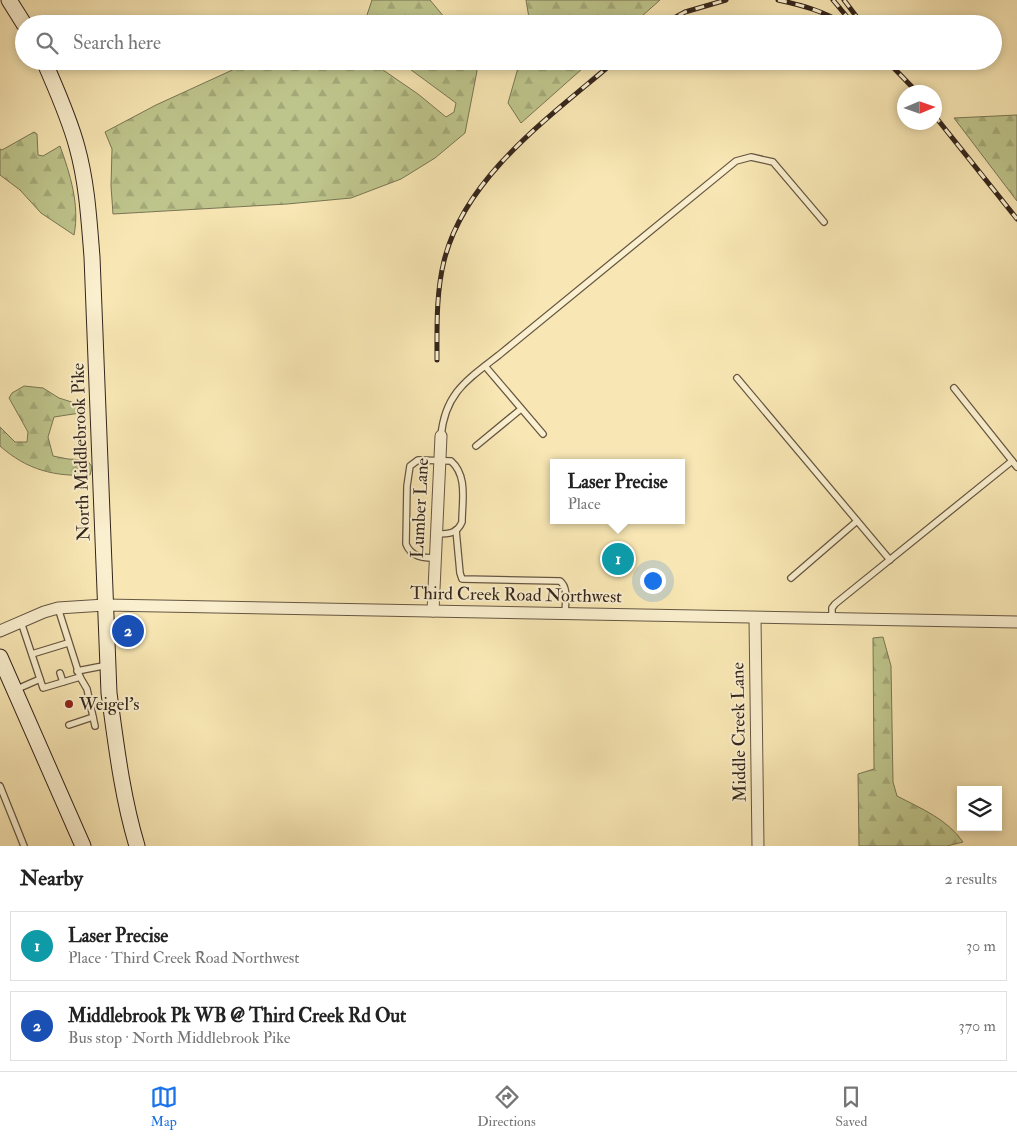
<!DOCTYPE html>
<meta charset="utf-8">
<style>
:root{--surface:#fff;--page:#f2f2f2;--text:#222;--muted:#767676;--line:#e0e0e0;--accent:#1a73e8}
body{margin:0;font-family:"IM FELL Double Pica",serif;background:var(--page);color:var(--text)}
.controls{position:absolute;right:15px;bottom:15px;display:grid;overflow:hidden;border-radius:0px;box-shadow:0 2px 8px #0003}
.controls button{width:45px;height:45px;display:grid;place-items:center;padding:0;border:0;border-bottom:1px solid var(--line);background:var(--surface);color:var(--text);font:25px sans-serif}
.compass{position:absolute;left:897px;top:85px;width:45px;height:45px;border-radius:50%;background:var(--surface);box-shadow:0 2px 8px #0003;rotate:88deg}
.you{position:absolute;left:652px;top:580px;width:18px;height:18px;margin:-12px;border:4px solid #fff;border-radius:50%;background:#1a73e8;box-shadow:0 0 0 8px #1a73e833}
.badge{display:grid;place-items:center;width:32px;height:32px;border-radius:50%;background:var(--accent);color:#fff;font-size:16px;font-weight:700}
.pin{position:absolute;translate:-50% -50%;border:2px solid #fff;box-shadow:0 1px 5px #0006}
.popup{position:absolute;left:550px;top:459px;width:135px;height:65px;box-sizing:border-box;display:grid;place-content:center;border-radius:0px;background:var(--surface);filter:drop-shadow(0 1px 4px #0005);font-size:16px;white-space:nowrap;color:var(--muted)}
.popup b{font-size:19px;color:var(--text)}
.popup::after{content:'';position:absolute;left:50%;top:100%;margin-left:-10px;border:10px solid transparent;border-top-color:var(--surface)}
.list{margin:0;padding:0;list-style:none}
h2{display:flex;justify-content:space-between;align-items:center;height:65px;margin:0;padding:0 20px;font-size:21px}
h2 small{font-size:16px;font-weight:400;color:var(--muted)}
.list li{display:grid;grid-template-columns:32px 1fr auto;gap:15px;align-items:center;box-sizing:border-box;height:70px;margin:0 10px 10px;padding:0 10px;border:1px solid var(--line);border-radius:0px}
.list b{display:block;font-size:19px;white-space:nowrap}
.list p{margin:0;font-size:16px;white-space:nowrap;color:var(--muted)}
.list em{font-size:16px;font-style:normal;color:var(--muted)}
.icon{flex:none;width:28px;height:28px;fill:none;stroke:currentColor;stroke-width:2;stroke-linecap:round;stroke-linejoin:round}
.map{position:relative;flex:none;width:1017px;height:846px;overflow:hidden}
.search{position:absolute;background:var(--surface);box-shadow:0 2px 8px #0003;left:15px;right:15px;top:15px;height:55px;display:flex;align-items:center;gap:12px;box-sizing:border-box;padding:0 18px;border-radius:28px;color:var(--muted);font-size:19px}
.sheet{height:225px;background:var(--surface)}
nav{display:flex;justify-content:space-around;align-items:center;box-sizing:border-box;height:70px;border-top:1px solid var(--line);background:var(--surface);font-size:14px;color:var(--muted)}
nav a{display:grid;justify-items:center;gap:2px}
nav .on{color:var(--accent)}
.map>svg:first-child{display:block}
.forest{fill:url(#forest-firs);stroke:#797554}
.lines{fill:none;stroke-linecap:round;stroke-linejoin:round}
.lane-casing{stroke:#655642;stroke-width:8}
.street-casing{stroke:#655642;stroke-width:13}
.secondary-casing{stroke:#34251c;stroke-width:17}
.lane{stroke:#faefce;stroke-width:5.5}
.street{stroke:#faefce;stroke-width:11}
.secondary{stroke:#faefce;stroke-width:15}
.rail-casing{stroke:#34251c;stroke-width:5}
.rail{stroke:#faefce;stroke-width:3;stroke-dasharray:9;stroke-linecap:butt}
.poi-dot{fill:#8f2418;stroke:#faefce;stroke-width:2}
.labels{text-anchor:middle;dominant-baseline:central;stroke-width:4;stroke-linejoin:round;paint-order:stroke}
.street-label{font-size:18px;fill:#34251c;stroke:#faefce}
.poi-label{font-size:18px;fill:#34251c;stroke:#faefce;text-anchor:start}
</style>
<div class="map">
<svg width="1017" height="846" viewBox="0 0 1017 846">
<defs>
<pattern id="forest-firs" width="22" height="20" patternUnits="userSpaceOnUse" patternTransform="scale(1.25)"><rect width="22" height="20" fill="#bec58c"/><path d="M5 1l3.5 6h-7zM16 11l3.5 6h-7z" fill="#a4a978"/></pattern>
</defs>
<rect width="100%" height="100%" fill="#f8e7b4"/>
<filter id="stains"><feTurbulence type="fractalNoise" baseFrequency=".004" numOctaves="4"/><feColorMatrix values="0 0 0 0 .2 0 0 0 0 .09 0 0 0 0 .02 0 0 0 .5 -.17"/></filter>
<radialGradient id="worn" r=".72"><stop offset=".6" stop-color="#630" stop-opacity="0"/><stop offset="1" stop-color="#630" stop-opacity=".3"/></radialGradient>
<g class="forest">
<path d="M372 0H430L450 24H368L366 18Z"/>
<path d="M526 0H660L633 24H530Z"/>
<path d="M252 61H370L418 94 446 117 454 112 456 103 399 61H472L477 71 465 133 435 158 401 179 351 198 287 204 113 214 111 186 112 149 105 132 156 105Z"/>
<path d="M520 61H591L521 123 508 103Z"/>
<path d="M1017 115V201L954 118Z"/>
<path d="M34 132 37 134 38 155 43 156 60 146C70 174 80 205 74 235L41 213 20 190 0 175V149L2 150Z"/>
<path d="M24 386 43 388 59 398 81 405 82 410 80 413 54 417 48 437 53 456 68 459 87 460 92 467 90 475C55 477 27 470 0 446V427L15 442H27L28 432 9 398 12 393Z"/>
<path d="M883 637 891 666 893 782 897 796C922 809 947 819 963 842L947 846H859L858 774 874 769 873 638Z"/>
</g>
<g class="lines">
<defs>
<g id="lane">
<path d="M485 366 543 434"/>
<path d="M737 378 890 560"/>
<path d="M954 388 1017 467"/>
<path d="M441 436C445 393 467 380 499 355L736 161 751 157 773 162 824 222"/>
<path d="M476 446 521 409"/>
<path d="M456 530 460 573 462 579 560 581C569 588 565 604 565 614"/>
<path d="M436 558C423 558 411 557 406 544L407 486 410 466 418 460 451 461C468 476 462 501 462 522 457 534 448 534 437 534"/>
<path d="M791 578 857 521"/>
<path d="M832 619V608L835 604 1012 461"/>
<path d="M21 622 43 688 80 677 58 608"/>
<path d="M32 654 68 643"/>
<path d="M77 671 108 665"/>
<path d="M60 673 63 682"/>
<path d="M80 677 87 689 95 726"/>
<path d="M15 690 40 679"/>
<path d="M69 725 93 717"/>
<path d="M0 786 24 846"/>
</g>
<g id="street">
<path d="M433 611 441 436"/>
<path d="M755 618 758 846"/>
<path d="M0 631 44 612 58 608 105 605 1017 622"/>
</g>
<g id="secondary">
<path d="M9 0 24 24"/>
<path d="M44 61C56 89 69 117 77 147 87 183 89 220 92 257L109 693C116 744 122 796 137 846"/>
<path d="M0 657 83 846"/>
</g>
</defs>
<use href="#lane" class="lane-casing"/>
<use href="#street" class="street-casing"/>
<use href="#secondary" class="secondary-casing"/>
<use href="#lane" class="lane"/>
<use href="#street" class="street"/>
<use href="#secondary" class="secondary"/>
<defs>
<g id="rail">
<path d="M778 0C801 5 824 11 844 24"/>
<path d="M833 0 853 24"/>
<path d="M844 0 862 24"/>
<path d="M663 24 685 12 726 0"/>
<path d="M887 61 916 91"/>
<path d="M934 115 1017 219"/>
<path d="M437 360C437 327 436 293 444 261 465 176 551 116 615 61"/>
</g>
</defs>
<use href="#rail" class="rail-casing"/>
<use href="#rail" class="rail"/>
</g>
<circle class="poi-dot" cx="69" cy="704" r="5"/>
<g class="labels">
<g class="street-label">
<text transform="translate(81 452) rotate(-92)">North Middlebrook Pike</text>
<text transform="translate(420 508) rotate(-87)">Lumber Lane</text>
<text transform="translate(516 595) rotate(1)">Third Creek Road Northwest</text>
<text transform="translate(739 732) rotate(-91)">Middle Creek Lane</text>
</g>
<g class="poi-label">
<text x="79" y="704">Weigel's</text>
</g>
</g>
<rect width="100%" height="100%" filter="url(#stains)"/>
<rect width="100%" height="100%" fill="url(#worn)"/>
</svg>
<div class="controls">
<button><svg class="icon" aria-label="layers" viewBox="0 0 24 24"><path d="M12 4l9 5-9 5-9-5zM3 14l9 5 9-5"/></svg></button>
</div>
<svg class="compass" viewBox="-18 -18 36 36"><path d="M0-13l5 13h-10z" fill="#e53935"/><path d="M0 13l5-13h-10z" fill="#767676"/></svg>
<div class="you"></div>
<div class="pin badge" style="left:618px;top:559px;background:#0f9aa8">1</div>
<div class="popup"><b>Laser Precise</b>Place</div>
<div class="pin badge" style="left:128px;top:631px;background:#1a4fb4">2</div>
<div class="search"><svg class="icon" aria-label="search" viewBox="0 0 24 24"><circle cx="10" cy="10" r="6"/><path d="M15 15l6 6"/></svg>Search here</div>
</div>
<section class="sheet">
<h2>Nearby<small>2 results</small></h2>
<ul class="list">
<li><span class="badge" style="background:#0f9aa8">1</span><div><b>Laser Precise</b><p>Place · Third Creek Road Northwest</p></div><em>30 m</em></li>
<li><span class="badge" style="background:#1a4fb4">2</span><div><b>Middlebrook Pk WB @ Third Creek Rd Out</b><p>Bus stop · North Middlebrook Pike</p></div><em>370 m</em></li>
</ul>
</section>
<nav>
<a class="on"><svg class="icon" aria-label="map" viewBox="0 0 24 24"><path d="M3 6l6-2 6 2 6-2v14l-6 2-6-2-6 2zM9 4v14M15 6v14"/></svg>Map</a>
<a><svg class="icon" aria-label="directions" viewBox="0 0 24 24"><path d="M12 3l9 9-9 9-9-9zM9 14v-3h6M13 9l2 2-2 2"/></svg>Directions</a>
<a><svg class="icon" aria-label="saved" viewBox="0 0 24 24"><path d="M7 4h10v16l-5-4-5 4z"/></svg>Saved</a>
</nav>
